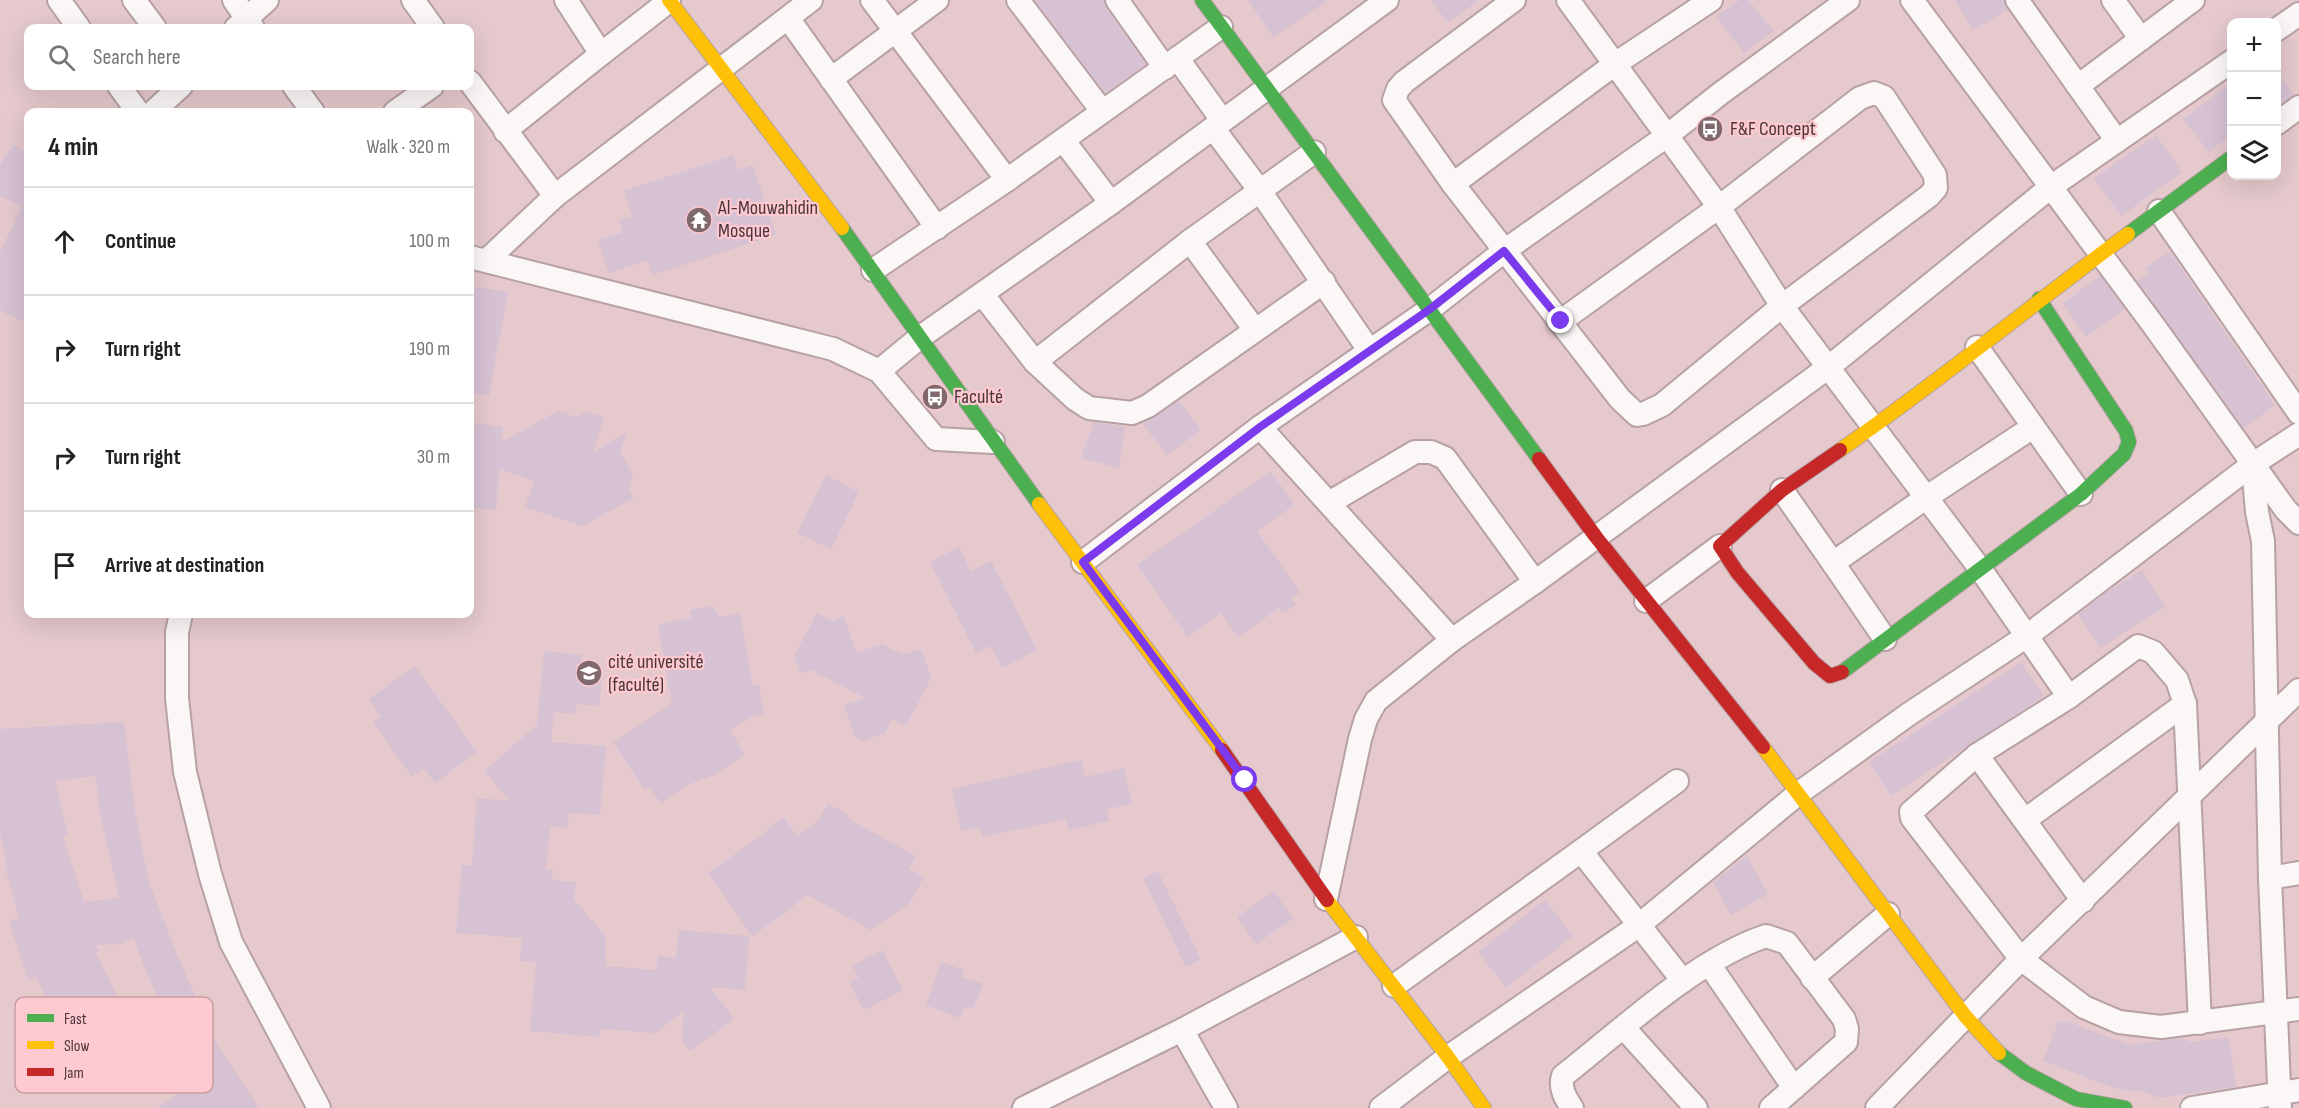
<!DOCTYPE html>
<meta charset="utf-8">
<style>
:root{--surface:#fff;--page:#f2f2f2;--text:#222;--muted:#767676;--line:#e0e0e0}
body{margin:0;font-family:"Sofia Sans Condensed",sans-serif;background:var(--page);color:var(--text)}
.controls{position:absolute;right:18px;top:18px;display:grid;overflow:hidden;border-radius:12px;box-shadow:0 6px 24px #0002}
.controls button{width:54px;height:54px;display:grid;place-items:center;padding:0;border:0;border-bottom:2px solid var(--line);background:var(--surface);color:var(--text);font:30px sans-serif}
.stop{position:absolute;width:18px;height:18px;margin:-14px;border:4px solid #7c3aed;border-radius:50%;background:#fff}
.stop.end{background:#7c3aed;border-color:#fff;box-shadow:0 2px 6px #0008}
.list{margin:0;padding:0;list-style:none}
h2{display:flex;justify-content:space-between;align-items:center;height:78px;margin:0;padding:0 24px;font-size:26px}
h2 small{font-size:20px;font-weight:400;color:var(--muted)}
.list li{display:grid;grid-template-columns:39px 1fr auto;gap:18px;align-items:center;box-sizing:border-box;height:108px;padding:0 24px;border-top:2px solid var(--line)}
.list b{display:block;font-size:22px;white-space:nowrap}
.list em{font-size:20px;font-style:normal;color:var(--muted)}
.icon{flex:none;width:33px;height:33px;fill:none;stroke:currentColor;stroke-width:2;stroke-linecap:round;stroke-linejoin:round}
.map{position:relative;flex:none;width:2299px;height:1108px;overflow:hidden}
.search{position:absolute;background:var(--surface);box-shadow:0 6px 24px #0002;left:24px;top:24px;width:450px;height:66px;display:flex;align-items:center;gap:15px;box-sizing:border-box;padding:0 21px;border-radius:12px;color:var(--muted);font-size:22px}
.panel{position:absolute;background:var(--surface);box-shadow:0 6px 24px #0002;left:24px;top:108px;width:450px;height:510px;border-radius:12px}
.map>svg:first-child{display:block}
.building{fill:#d7c2d3;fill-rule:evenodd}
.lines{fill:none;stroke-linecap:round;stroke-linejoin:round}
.street-casing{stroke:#b7a1a4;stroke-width:26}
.fast-casing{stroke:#b7a1a4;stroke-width:16}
.slow-casing{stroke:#b7a1a4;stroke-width:16}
.jam-casing{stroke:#b7a1a4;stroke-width:16}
.street{stroke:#fbf7f7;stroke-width:22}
.fast{stroke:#4caf50;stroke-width:14}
.slow{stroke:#ffc107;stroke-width:14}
.jam{stroke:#c62828;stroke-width:14}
.route{stroke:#7c3aed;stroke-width:8}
.labels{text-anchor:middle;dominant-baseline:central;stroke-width:4.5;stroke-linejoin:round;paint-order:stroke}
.poi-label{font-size:20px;fill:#4a3538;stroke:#fec9d1;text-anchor:start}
.key{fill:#fec9d1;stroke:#c89da3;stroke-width:1.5}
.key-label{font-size:16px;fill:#4a3538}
</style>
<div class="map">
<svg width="2299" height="1108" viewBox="0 0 2299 1108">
<rect width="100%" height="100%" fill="#e5c9cc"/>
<g class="building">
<path d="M1035 0H1104L1106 8 1146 64 1105 93Z"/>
<path d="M1248 0H1328L1273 37Z"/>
<path d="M1431 0H1479L1448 23Z"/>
<path d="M1740 0H1748L1774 31 1744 53 1716 16Z"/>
<path d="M1955 0H2004L2008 10 1973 30Z"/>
<path d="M2277 71 2294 95 2277 107Z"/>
<path d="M2232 82V139L2222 142 2209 152 2183 119Z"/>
<path d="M2156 135 2182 172 2121 216 2094 178Z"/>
<path d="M13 145 28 153V323L0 311V252L22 207 0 196V165Z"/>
<path d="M733 155 738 170 753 165 776 235 652 275 647 260 609 273 598 240 623 232 619 220 632 216 624 191Z"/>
<path d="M2170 252 2275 405 2244 428 2137 281 2149 273 2145 268Z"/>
<path d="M2100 276 2125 309 2086 337 2063 303Z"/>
<path d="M470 286 508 292 489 396 470 392Z"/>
<path d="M1179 401 1201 430 1167 455 1143 424Z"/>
<path d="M558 411 576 417 586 412 604 417 593 452 627 432 620 452 633 475 629 489 634 498 583 526 525 507 534 481 500 469 496 510 470 508V423L503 427 502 442Z"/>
<path d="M1094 422 1125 427 1119 468 1081 458Z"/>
<path d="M1271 471 1294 505 1257 531 1300 592 1291 598 1296 604 1282 614 1279 608 1238 637 1221 613 1188 637 1137 565Z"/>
<path d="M826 475 859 492 831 549 797 533Z"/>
<path d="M959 547 971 571 991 561 1037 650 1002 668 991 646 976 653 930 562Z"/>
<path d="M2142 570 2165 607 2100 648 2078 614 2104 594Z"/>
<path d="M713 606 720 617 740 613 753 686 759 685 764 714 753 716 730 730 745 755 714 775 690 784 661 803 650 788 644 789 613 742 672 704 658 627 664 623 691 618 690 610Z"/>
<path d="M817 613 832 621 844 616 856 653 882 644 903 655 921 649 931 678 906 726 892 719 885 733 863 741 855 737 844 705 865 698 811 670 800 673 794 656Z"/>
<path d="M544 651 582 655 581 666 594 667 593 678 602 679 599 706 577 704 575 714 554 712 551 742 606 746 600 815 569 813 568 828 550 826 546 869 553 870 552 880 576 882 574 900 606 936V966L656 970 658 956 676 958 679 930 749 936 745 990 710 987 734 1019 690 1051 682 1040 684 1011 655 1033 601 1029 600 1037 530 1031 536 962 520 961 522 938 456 933 462 865H472L477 798 510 801 484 771 537 725Z"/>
<path d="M2021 662 2044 696 1891 796 1869 762Z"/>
<path d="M415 666 477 752 435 783 424 768 412 777 373 722 381 716 369 699Z"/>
<path d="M124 722 135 811 149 883 178 957 215 1041 259 1108H157L198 1079 161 1007 133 938 122 944 96 945 99 951 96 953 117 995 114 997 137 1042 79 1075 36 976 28 980 9 921 19 918 5 867H7L0 833V729ZM96 776 99 809 119 898 84 902 63 836 68 835 55 781Z"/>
<path d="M1081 760 1085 777 1124 768 1132 804 1107 809 1109 821 1069 830 1066 819 982 837 980 827 961 831 952 789Z"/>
<path d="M828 804 847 814 851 820 916 856 909 869 924 877 909 904 871 930 807 895 794 905 791 909 752 936 708 873 766 832 769 827 784 817 797 836 819 820Z"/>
<path d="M1747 856 1768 894 1731 915 1713 882Z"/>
<path d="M1158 871 1201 960 1186 967 1143 878Z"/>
<path d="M1274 891 1293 919 1256 944 1237 917Z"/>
<path d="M1545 900 1573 936 1506 988 1478 952Z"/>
<path d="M882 950 903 990 864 1010 849 983 859 977 852 966Z"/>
<path d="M941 962 964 970 962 977 983 984 973 1009 965 1006 960 1018 926 1005Z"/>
<path d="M2066 1021 2129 1045 2181 1038 2191 1042 2229 1037 2236 1087 2160 1098 2139 1090 2130 1091 2114 1088 2043 1061 2058 1022Z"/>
</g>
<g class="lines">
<defs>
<g id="street">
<path d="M59 0 79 28"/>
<path d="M134 0 155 28"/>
<path d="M234 0 253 28"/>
<path d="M413 0 433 28"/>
<path d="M566 0 601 54 669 1"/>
<path d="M872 0 1007 180"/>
<path d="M1018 0 1102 111"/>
<path d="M1117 0 1165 68"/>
<path d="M1514 0 1404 82 1398 89 1394 100 1453 184 1620 399 1637 415 1643 414 1662 405 1782 306 1719 207 1568 0"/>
<path d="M1912 0 2154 326 2286 510 2299 523"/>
<path d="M2017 0 2117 141"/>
<path d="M2113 0 2141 39"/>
<path d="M788 18 937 228"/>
<path d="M236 28 267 0"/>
<path d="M2276 30 2299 14"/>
<path d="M1178 59 1222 120"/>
<path d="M831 79 937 0"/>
<path d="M470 82 555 196"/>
<path d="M119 86 138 112"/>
<path d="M294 86 313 112"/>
<path d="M2078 86 2193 0"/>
<path d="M153 112 181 86"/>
<path d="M395 112 432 86"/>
<path d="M2276 124 2299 107"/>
<path d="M1213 128 1260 191 1369 350"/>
<path d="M505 131 601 54"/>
<path d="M1063 140 1111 203"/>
<path d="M1314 152 1190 241 1035 362 1075 399 1089 408 1132 413 1148 406 1324 282"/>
<path d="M1453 184 1615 64 1711 0"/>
<path d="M2159 211 2299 413"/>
<path d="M1190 241 1255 330"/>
<path d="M470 257 833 349 879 371 936 439 993 442"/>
<path d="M487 260 555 196 811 0"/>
<path d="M873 270 1007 180 1221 27"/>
<path d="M982 294 1035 362"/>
<path d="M1561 321 1719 207 1860 98 1874 93 1884 97 1935 175 1936 188 1929 196 1782 306 1981 570 2069 697"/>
<path d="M1977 347 2081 494"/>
<path d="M879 371 919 338 1111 203 1387 0"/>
<path d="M1260 427 1452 640"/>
<path d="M2253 466 2257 512 2263 541 2270 878 2280 1108"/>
<path d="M1782 490 1833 563 1927 497 2033 427"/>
<path d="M1329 503 1415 452H1431L1445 458 1535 582"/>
<path d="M1083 562 1260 427 1430 309 1504 251 1668 135 1721 93 1848 0"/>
<path d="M1833 563 1885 639"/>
<path d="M1646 601 1720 546"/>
<path d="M181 614 177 632V698L185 772 210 874 231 942 319 1108"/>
<path d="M1977 755 2083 901"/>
<path d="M1677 781 1581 851 1683 981"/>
<path d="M2025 820 2185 704"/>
<path d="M2270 878 2299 873"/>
<path d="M1326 899 1360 739 1366 719 1376 701 1452 640 1535 582 1830 366 2052 186 2232 61"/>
<path d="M1709 964 1794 1088"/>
<path d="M1812 978 1888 914"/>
<path d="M1394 986 1581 851"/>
<path d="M2200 1023 2185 704 2177 680 2153 652 2138 646 2069 697 1977 755 1911 812 1912 818 2021 959 2084 1007 2119 1022 2161 1027 2299 1009"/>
<path d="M1624 1028 1696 1108"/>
<path d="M1182 1030 1226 1108"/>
<path d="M1024 1108 1182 1030 1356 937"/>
<path d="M1381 1108 1448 1057 1638 926 1799 793 1909 714 2027 636 2253 464 2299 434"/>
<path d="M1572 1108C1566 1099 1559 1088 1563 1076 1623 1029 1695 960 1766 936L1787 943 1844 1019 1847 1029 1846 1042 1771 1108"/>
<path d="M1877 1108 2021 959 2299 690"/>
<path d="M2192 1108 2299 1090"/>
</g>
<g id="fast">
<path d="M1202 0 1539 459"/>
<path d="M842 228 1039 504"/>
<path d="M2128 234 2232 157"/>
<path d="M1842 672 2081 494 2124 454 2129 442 2126 431 2039 299"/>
<path d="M1999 1053 2026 1073 2076 1099 2125 1108"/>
</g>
<g id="slow">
<path d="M669 0 842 228"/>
<path d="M1840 450C1939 382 2031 305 2128 234"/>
<path d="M1039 504 1222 750"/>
<path d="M1763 747 1966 1017 1999 1053"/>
<path d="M1327 900 1448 1057 1484 1108"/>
</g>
<g id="jam">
<path d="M1840 450 1782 490 1720 546 1737 572 1814 663 1830 676 1842 672"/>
<path d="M1539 459 1596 537 1763 747"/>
<path d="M1222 750 1327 900"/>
</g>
</defs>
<use href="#street" class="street-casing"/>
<use href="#fast" class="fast-casing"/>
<use href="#slow" class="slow-casing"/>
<use href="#jam" class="jam-casing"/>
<use href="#street" class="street"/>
<use href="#fast" class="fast"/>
<use href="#slow" class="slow"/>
<use href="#jam" class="jam"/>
</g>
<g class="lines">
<path class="route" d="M1245 780 1083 562 1260 427 1430 309 1504 251 1561 321"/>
</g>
<defs>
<symbol id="bus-disc" viewBox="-11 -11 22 22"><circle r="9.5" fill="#80696c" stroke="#fec9d1"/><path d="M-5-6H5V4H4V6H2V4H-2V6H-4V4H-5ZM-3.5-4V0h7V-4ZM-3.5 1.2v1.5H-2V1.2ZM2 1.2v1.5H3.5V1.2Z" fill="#fff"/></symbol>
<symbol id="temple-disc" viewBox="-11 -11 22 22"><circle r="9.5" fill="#80696c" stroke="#fec9d1"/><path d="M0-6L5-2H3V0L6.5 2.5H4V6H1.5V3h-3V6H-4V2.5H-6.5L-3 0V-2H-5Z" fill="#fff"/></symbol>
<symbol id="university-disc" viewBox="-11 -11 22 22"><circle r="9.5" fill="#80696c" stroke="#fec9d1"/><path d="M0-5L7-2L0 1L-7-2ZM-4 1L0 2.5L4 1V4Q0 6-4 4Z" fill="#fff"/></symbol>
</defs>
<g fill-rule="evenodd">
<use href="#bus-disc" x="1695" y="114" width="30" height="30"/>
<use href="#temple-disc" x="684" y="205" width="30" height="30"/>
<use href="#bus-disc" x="920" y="382" width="30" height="30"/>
<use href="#university-disc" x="574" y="658" width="30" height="30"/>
</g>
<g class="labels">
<g class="poi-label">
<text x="1730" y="129">F&amp;F Concept</text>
<text x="718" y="208">Al-Mouwahidin<tspan x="718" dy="23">Mosque</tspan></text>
<text x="954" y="397">Faculté</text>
<text x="608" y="662">cité université<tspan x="608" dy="23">(faculté)</tspan></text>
</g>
</g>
<rect x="15" y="997" width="198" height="96" rx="9" class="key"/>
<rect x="27" y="1014" width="27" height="8" fill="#4caf50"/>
<rect x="27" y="1041" width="27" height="8" fill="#ffc107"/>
<rect x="27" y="1068" width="27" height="8" fill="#c62828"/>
<g class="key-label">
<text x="64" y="1024">Fast</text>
<text x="64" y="1051">Slow</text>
<text x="64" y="1078">Jam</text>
</g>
</svg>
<div class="controls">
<button>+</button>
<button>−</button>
<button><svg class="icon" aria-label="layers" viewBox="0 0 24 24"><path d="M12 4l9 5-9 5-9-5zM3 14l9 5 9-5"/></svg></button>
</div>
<div class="stop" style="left:1245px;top:780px"></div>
<div class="stop end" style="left:1561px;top:321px"></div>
<div class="search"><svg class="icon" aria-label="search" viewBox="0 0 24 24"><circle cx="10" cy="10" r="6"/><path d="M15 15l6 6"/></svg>Search here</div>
<section class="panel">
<h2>4 min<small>Walk · 320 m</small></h2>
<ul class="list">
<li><svg class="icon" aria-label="ahead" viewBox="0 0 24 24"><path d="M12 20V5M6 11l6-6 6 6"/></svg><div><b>Continue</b></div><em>100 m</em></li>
<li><svg class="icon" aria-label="right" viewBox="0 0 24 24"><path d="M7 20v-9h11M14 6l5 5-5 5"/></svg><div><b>Turn right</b></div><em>190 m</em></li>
<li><svg class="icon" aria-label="right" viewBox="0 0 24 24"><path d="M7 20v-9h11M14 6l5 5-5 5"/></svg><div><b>Turn right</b></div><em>30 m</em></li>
<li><svg class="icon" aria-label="arrive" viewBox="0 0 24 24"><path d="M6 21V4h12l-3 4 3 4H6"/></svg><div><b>Arrive at destination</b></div></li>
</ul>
</section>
</div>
